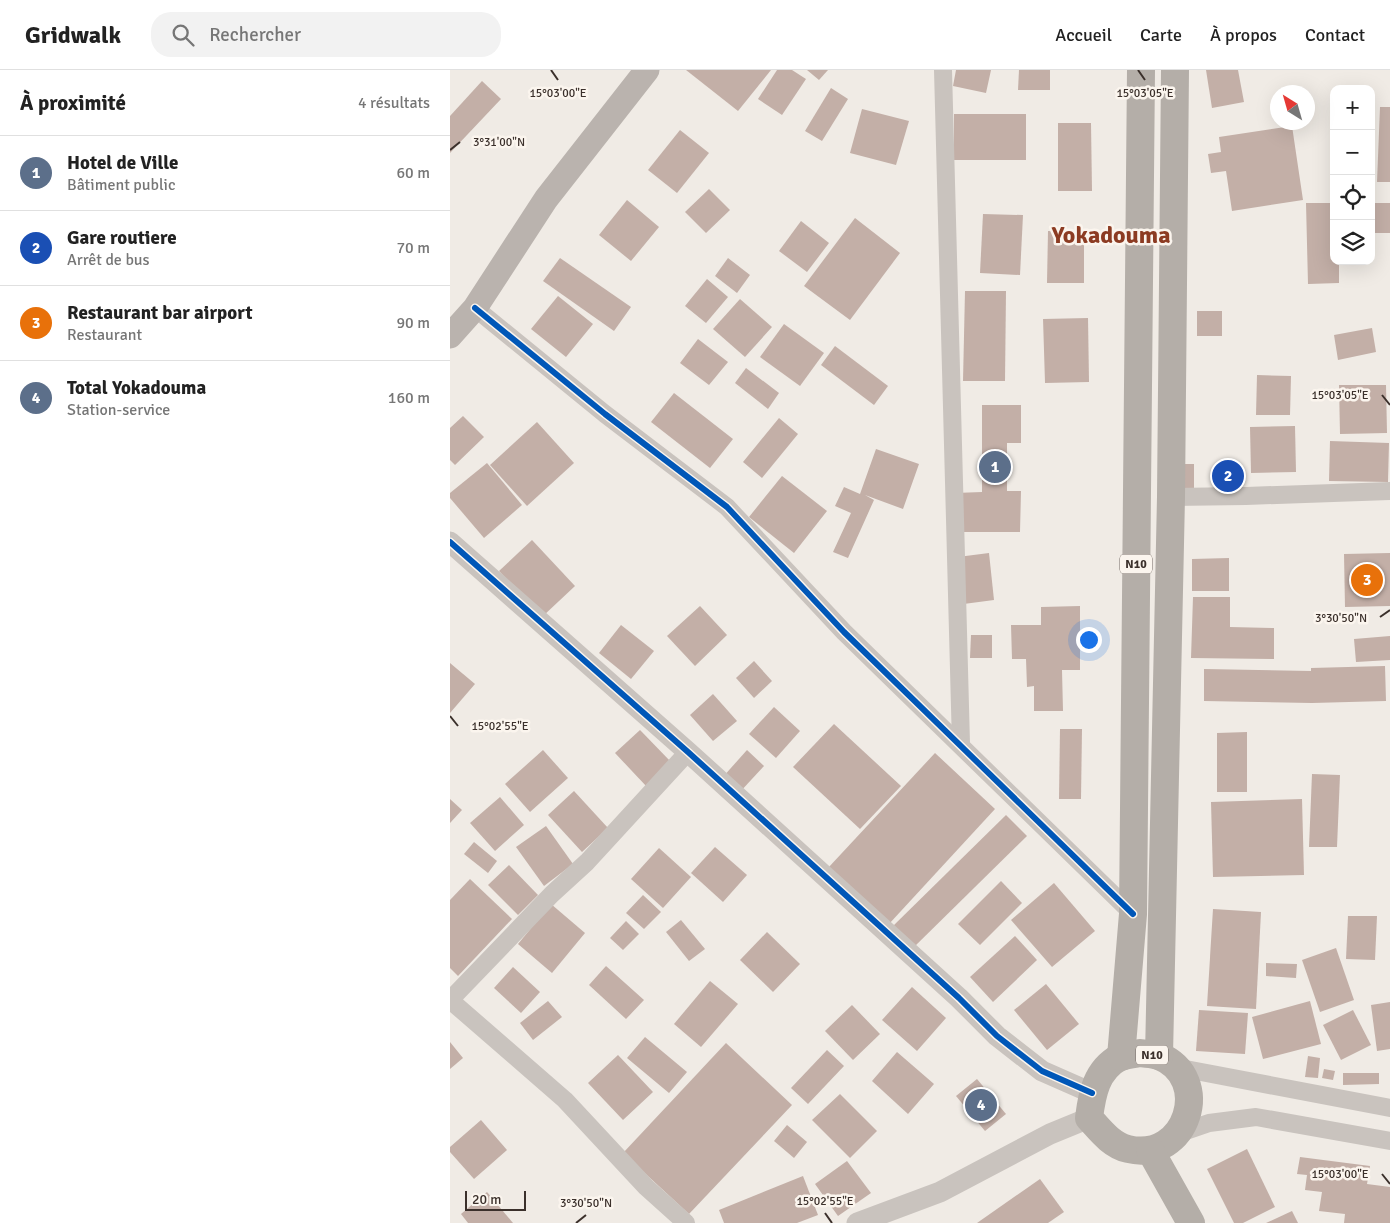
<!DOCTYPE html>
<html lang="fr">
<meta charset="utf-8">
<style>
:root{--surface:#fff;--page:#f2f2f2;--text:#222;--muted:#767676;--line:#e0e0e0;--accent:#111827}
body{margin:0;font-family:Signika,sans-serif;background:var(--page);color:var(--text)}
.controls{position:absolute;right:15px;top:15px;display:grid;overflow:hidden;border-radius:10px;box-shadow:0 5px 20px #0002}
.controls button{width:45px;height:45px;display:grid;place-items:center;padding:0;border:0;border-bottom:1px solid var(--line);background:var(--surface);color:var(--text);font:25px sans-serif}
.compass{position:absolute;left:820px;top:15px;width:45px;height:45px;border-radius:50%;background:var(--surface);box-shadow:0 5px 20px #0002;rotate:323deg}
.scale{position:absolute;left:15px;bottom:12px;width:61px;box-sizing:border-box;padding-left:5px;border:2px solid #3b302b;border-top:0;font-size:14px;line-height:18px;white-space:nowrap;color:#3b302b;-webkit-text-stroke:4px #fbf5ee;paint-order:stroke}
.you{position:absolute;left:638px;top:569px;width:18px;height:18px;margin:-12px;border:4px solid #fff;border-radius:50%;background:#1a73e8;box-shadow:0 0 0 8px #1a73e833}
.badge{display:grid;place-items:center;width:32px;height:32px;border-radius:50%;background:var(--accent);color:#fff;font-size:16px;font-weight:700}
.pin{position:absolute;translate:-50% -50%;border:2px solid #fff;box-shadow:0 1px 5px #0006}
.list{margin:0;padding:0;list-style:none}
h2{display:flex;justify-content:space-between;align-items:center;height:65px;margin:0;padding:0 20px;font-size:21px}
h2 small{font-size:16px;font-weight:400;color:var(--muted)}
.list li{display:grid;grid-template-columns:32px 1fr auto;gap:15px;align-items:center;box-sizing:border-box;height:75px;padding:0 20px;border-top:1px solid var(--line)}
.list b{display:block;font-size:19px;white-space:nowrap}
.list p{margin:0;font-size:16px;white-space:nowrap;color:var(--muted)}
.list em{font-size:16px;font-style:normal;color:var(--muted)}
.icon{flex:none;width:28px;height:28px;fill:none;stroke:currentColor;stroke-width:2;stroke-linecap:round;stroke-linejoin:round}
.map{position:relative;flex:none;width:940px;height:1153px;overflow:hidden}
header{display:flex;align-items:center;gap:30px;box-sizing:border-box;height:70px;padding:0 25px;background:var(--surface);border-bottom:1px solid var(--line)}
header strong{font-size:24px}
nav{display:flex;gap:28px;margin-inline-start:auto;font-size:18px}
.search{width:350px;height:45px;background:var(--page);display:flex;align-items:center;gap:12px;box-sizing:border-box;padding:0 18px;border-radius:20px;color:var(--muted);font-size:19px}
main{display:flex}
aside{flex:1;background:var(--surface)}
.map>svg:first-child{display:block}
.building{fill:#c3afa7}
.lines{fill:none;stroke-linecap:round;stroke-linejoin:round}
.minor{stroke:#c9c3be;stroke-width:18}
.tertiary{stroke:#c9c3be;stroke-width:21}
.secondary{stroke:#bab3ae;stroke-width:25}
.trunk{stroke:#b4aea8;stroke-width:28}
.cycleway-casing{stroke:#fbf5ee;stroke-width:9}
.cycleway{stroke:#0057b8;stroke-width:6}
.ticks{fill:none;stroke:#3b302b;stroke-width:2}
.labels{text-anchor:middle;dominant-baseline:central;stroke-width:5;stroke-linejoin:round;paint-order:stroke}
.shield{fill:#fbf5ee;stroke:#756b66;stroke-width:1}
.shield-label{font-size:12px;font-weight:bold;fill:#3b302b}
.town-label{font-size:24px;font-weight:bold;fill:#8c3b22;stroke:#fbf5ee}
.ticks-label{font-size:12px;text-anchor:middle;fill:#3b302b;stroke:#fbf5ee;stroke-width:5;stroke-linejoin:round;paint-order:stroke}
</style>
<header>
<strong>Gridwalk</strong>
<div class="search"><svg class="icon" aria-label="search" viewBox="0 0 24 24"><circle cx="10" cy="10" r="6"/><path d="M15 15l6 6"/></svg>Rechercher</div>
<nav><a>Accueil</a><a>Carte</a><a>À propos</a><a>Contact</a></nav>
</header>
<main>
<aside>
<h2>À proximité<small>4 résultats</small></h2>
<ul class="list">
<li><span class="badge" style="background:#5c6f8a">1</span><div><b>Hotel de Ville</b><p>Bâtiment public</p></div><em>60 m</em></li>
<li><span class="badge" style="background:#1a4fb4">2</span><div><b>Gare routiere</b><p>Arrêt de bus</p></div><em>70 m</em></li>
<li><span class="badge" style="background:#e8710a">3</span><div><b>Restaurant bar airport</b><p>Restaurant</p></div><em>90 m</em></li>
<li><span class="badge" style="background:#5c6f8a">4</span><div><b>Total Yokadouma</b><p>Station-service</p></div><em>160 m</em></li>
</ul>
</aside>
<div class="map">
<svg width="940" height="1153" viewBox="0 0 940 1153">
<rect width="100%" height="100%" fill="#f0ebe5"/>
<g class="building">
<path d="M236 0H321L288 41Z"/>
<path d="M327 0H342L356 9 332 45 308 29Z"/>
<path d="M357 0H378L369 10Z"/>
<path d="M506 0H541L536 23 503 16Z"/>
<path d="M569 0H600V20H568Z"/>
<path d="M756 0H788L794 32 762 38Z"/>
<path d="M32 11 51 29 0 83V46Z"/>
<path d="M381 18 398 29 372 71 355 61Z"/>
<path d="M930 37H940V112H927Z"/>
<path d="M412 39 459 51 446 95 400 83Z"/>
<rect x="504" y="44" width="72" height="46"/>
<path d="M608 53H641L642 121H608Z"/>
<path d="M842 56 853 130 782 141 776 101 761 103 758 84 771 82 769 67Z"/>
<path d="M230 60 259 83 227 123 198 100Z"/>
<path d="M259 119 280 140 256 163 235 142Z"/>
<path d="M177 130 209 157 181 191 149 165Z"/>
<path d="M856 133H884V191H889V213L858 214Z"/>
<rect x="921" y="133" width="19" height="30"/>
<path d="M533 144 573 145 570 205 530 203Z"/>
<path d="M405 148 450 183 400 250 354 216Z"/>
<path d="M351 151 379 173 357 202 329 181Z"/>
<path d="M598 161 634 162V213H597Z"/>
<path d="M110 188 181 237 164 261 93 211Z"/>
<path d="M278 188 300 205 287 223 265 206Z"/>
<path d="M257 209 278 227 256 253 235 236Z"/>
<path d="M515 221H556L555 311H513Z"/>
<path d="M108 226 143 254 116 287 81 259Z"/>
<path d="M290 229 322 257 295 287 263 259Z"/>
<rect x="747" y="241" width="25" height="25"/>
<path d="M638 248 639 312 595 313 593 249Z"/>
<path d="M334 254 374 283 350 316 310 287Z"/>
<path d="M922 258 926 282 888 290 884 265Z"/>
<path d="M248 269 278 292 259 315 230 293Z"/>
<path d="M385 276 438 316 424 335 371 295Z"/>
<path d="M296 298 329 323 318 339 285 313Z"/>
<path d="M807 305 841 306 840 345H806Z"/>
<path d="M889 315H936L937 363 890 364Z"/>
<path d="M224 323 283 369 260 398 201 352Z"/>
<path d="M532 335H571V373H557V421H571L570 462H505V423L532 422Z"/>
<path d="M13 346 34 367 5 395 0 390V358Z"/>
<path d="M329 348 348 364 312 408 293 392Z"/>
<path d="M87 352 124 393 77 436 40 395Z"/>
<path d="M845 356 846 402 801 403 800 357Z"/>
<path d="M880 371 939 373 938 412 879 411Z"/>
<path d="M426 379 469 394 453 439 415 425 424 430 398 488 383 482 401 443 385 436 394 417 410 424Z"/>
<path d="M37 393 72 435 34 468 0 428V423Z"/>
<path d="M734 394H744V421L734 422Z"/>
<path d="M332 406 377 441 344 483 299 447Z"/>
<path d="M82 470 125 516 92 547 49 501Z"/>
<path d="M539 483 544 530 506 535 500 488Z"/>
<path d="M940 483V536L895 537 894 484Z"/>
<path d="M779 488V521H742V489Z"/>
<path d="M743 527H780V557L824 558V589L741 588Z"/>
<path d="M250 536 277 565 245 596 217 566Z"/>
<path d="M630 536V600H612L613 641H584V616L577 617 576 589H562L561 555H591V537Z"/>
<path d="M171 555 204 581 181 609 149 583Z"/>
<path d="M521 565H542V588H520Z"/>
<path d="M940 566V590L906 592 904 569Z"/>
<path d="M304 591 322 611 304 628 286 608Z"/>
<path d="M0 593 25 614 0 643Z"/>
<path d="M935 596 936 631 862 633 754 631V599L861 601V598Z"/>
<path d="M263 624 287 651 263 671 240 645Z"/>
<path d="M324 637 350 661 326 688 299 664Z"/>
<path d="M384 654 451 716 410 759 343 697Z"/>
<path d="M610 659H632L631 729H609Z"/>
<path d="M190 660 222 693 197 717 165 683Z"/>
<path d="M797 662V722H767V663Z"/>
<path d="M93 680 118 708 80 742 55 714Z"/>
<path d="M297 680 314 696 289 723 272 708Z"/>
<path d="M485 683 545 739 439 854 378 798Z"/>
<path d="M862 704 890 705 887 777H859Z"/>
<path d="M124 721 158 758 132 782 98 745Z"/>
<path d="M50 727 74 755 45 781 20 753Z"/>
<path d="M0 729 12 740 0 753Z"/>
<path d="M852 729 854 805 763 807 761 732Z"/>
<path d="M556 745 577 766 462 879 442 857Z"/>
<path d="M96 756 123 794 94 816 66 777Z"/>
<path d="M24 772 47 791 38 803 14 784Z"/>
<path d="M265 777 297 805 273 832 241 803Z"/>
<path d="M209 778 241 807 213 838 181 809Z"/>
<path d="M59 795 88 825 68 845 38 815Z"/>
<path d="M20 809 62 849 8 906 0 898V830Z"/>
<path d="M551 811 572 833 530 875 508 854Z"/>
<path d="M604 813 645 861 602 897 561 850Z"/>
<path d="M193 825 211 842 194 859 176 843Z"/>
<path d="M101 834 135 863 102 903 68 874Z"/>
<path d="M763 839 811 842 806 939 757 936Z"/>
<path d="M898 846H927L925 890 896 889Z"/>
<path d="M231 850 255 879 239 891 216 862Z"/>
<path d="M176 851 189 864 173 880 160 868Z"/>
<path d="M317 862 350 894 323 922 290 890Z"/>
<path d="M565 866 587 890 543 932 520 907Z"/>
<path d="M886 878 904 930 870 942 852 890Z"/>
<path d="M816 893 847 894 846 908 816 906Z"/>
<path d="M156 896 194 930 176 949 139 915Z"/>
<path d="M63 897 90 922 71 943 44 918Z"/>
<path d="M260 911 288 934 251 977 224 954Z"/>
<path d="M596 914 629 954 597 980 564 940Z"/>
<path d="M462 917 496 948 467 981 432 950Z"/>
<path d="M98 931 112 947 83 970 70 953Z"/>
<path d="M860 931 871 974 813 989 802 947Z"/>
<path d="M940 932V979L927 981 921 935Z"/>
<path d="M402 935 430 964 403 990 375 961Z"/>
<path d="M749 940 798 943 795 984 746 981Z"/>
<path d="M903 940 921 975 891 990 873 955Z"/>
<path d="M195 967 237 1002 219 1023 177 988Z"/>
<path d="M0 972 13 988 0 999Z"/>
<path d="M276 973 342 1035 239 1144 173 1083Z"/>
<path d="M377 980 394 996 358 1034 341 1018Z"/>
<path d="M447 982 484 1014 458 1044 422 1011Z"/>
<path d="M168 985 203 1022 173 1050 138 1013Z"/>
<path d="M858 986 870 988 868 1008 855 1007Z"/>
<path d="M874 999 885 1001 883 1010 872 1008Z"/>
<path d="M893 1003H929V1014L893 1015Z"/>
<path d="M527 1009 556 1044 535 1061 506 1026Z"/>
<path d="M390 1024 427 1061 400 1088 362 1050Z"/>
<path d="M31 1050 57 1080 24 1109 0 1082V1077Z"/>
<path d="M337 1055 357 1072 344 1088 324 1071Z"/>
<path d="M797 1079 825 1137 793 1153H784L757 1099Z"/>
<path d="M850 1087 920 1096 917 1114 940 1117V1153H894L895 1144 869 1141 872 1122 855 1120 857 1105 847 1104Z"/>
<path d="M397 1091 421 1123 388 1146 365 1114Z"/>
<path d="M353 1106 368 1145 347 1153H274L269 1140Z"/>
<path d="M590 1109 614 1142 598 1153H527Z"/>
<path d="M37 1122 63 1153H18L11 1144Z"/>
<path d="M842 1141 848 1153H816Z"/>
</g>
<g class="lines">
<g class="minor">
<path d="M493 0 511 674"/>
<path d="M25 238 155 344 277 437 394 562 683 844"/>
<path d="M721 427 796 426 940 421"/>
<path d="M725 997 940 1038"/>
<path d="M727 1064 759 1053 806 1047 940 1071"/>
<path d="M236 1153 196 1117 115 1030 0 930 102 824 137 792 238 682"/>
</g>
<g class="tertiary">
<path d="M0 472 238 682 509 928 547 966 592 1001 642 1023"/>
<path d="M407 1153 490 1122 600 1064 639 1048"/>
</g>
<path class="secondary" d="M0 266 25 238 96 129 197 0"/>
<g class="trunk">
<path d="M690 983C696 984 703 984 709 986 764 1008 737 1093 678 1079 661 1075 650 1060 639 1048 642 1024 646 1000 670 987 676 985 684 984 690 983Z"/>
<path d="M709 986 721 427 725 0"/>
<path d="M671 987 683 844 691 0"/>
<path d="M700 1080 741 1153"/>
</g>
<defs>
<g id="cycleway">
<path d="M25 238 155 344 277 437 394 562 683 844"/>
<path d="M0 472 238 682 509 928 547 966 592 1001 642 1023"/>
</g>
</defs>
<use href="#cycleway" class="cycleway-casing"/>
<use href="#cycleway" class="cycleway"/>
</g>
<path class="ticks" d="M101 0 108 10M688 0 695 10M0 80 10 72M932 325 940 335M930 547 940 540M0 646 8 656M932 1104 940 1114M375 1143 382 1153M126 1153 136 1145"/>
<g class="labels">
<g class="shield">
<rect x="670" y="484.5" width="32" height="19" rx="4"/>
<rect x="686" y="975.5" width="32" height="19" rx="4"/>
</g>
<g class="shield-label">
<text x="686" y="494">N10</text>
<text x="702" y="985">N10</text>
</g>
<g class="town-label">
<text x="661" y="165">Yokadouma</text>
</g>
</g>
<g class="ticks-label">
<text x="108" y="27">15°03'00"E</text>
<text x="695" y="27">15°03'05"E</text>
<text x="49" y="76">3°31'00"N</text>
<text x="890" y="329">15°03'05"E</text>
<text x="891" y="552">3°30'50"N</text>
<text x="50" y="660">15°02'55"E</text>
<text x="890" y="1108">15°03'00"E</text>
<text x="375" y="1135">15°02'55"E</text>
<text x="136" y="1137">3°30'50"N</text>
</g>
</svg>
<div class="controls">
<button>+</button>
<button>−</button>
<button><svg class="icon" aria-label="locate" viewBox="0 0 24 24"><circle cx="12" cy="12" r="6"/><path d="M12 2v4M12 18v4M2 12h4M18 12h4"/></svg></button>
<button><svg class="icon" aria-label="layers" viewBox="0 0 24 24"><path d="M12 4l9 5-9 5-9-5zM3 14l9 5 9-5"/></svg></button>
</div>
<svg class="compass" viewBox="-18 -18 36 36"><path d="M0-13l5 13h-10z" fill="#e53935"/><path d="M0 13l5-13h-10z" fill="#767676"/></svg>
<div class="scale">20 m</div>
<div class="you"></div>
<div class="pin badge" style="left:545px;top:397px;background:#5c6f8a">1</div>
<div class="pin badge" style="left:778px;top:406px;background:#1a4fb4">2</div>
<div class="pin badge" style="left:917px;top:510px;background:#e8710a">3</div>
<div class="pin badge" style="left:531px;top:1035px;background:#5c6f8a">4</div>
</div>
</main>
